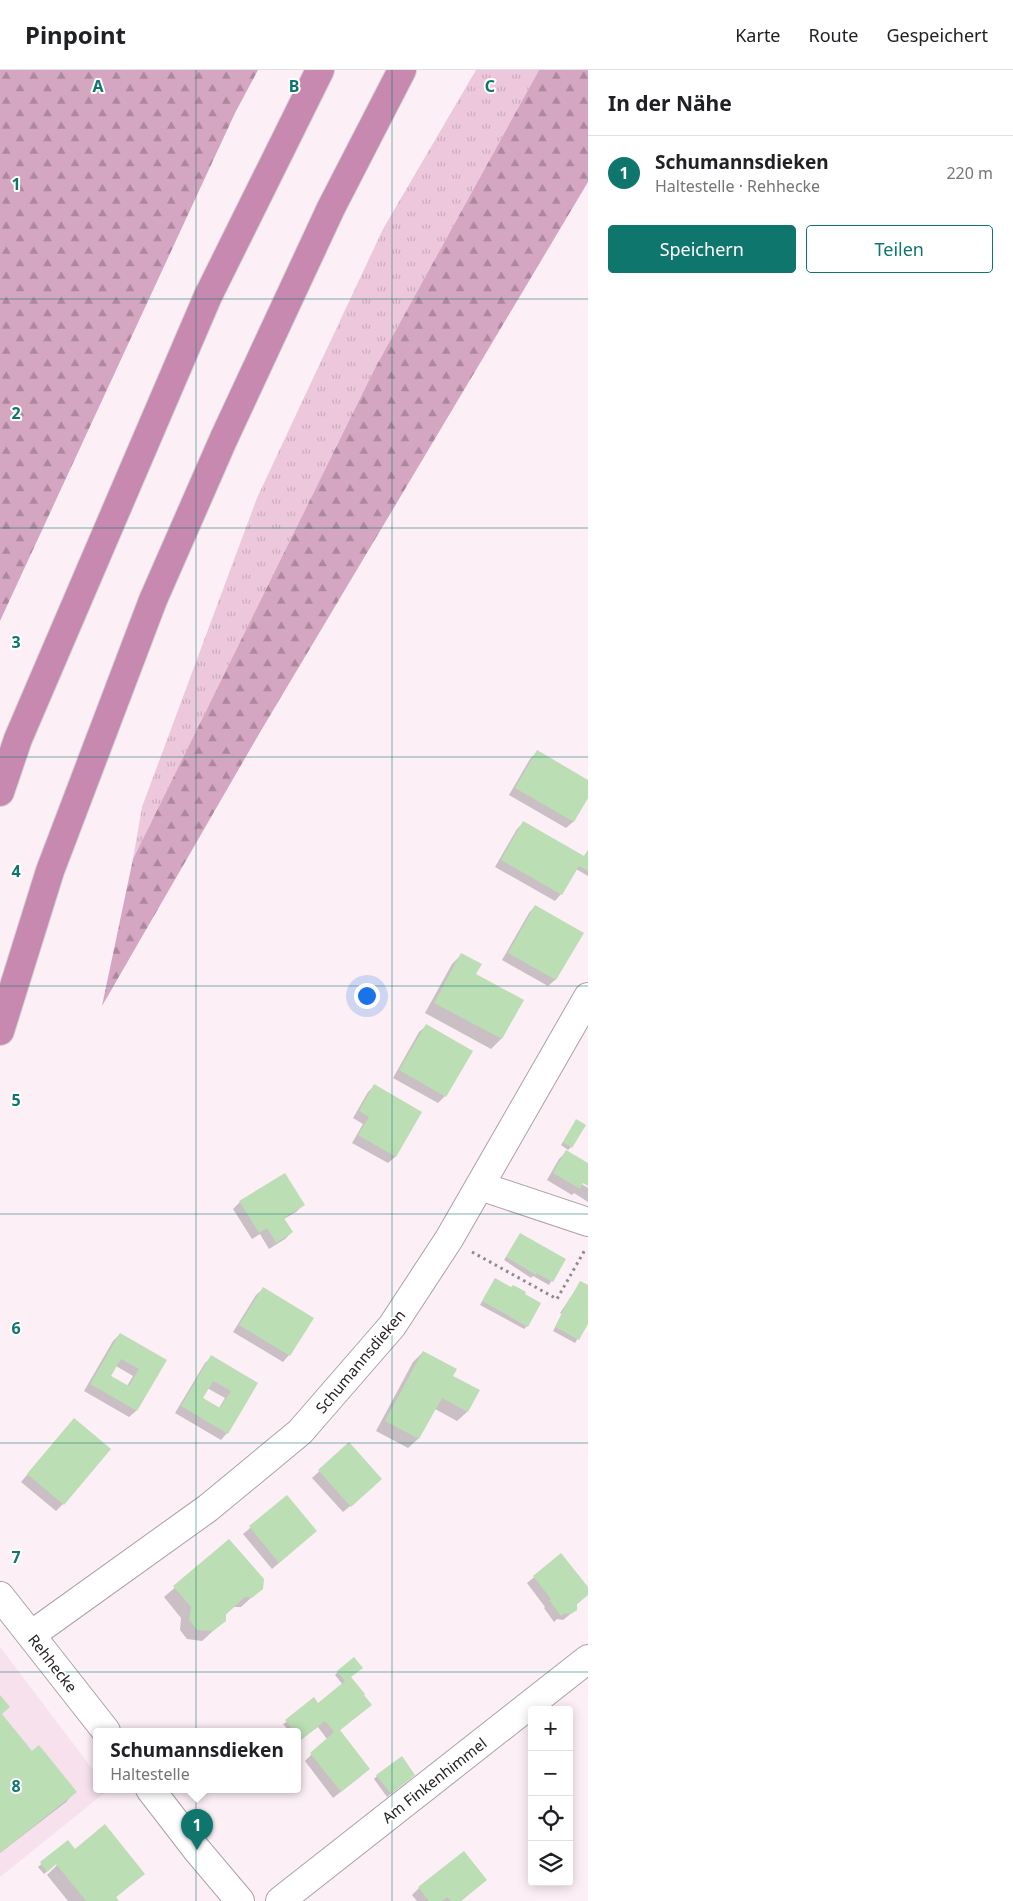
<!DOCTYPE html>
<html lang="de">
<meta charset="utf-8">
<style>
:root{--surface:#fff;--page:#f6f6f6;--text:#202124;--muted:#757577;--line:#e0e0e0;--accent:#0f766e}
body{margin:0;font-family:"Noto Sans",sans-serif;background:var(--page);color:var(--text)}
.controls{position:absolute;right:15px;bottom:15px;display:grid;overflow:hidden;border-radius:5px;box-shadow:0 2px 12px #0003}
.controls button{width:45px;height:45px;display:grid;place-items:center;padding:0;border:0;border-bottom:1px solid var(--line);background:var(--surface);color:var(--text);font:25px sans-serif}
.you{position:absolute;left:366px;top:925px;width:18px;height:18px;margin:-12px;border:4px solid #fff;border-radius:50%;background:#1a73e8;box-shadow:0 0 0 8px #1a73e833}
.badge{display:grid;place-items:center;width:32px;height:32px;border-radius:50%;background:var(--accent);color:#fff;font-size:16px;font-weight:700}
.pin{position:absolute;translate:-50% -41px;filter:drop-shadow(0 1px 2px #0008)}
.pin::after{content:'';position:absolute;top:26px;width:18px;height:15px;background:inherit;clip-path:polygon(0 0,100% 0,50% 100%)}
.popup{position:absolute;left:93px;top:1658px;width:208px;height:65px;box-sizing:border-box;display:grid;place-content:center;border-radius:5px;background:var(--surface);filter:drop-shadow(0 1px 4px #0005);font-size:16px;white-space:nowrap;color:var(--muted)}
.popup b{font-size:19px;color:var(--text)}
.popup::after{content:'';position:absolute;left:50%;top:100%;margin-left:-10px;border:10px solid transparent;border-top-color:var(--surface)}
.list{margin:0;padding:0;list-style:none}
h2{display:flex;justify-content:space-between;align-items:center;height:65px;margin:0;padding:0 20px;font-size:21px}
h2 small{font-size:16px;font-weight:400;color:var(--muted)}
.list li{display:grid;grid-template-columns:32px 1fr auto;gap:15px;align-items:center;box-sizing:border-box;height:75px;padding:0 20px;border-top:1px solid var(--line)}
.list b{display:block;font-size:19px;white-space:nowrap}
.list p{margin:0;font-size:16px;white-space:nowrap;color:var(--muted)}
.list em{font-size:16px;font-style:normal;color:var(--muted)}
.actions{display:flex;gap:10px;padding:15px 20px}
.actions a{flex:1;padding:11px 0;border:1px solid var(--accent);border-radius:5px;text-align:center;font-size:18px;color:var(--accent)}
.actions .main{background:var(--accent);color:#fff}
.icon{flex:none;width:28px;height:28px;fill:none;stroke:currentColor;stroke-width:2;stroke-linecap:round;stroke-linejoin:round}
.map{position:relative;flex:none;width:588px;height:1831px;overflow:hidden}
header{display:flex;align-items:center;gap:30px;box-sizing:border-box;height:70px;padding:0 25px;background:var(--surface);border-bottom:1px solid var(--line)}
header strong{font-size:24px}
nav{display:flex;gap:28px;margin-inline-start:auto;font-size:18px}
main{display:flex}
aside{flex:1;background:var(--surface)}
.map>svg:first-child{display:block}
.built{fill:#f6e1ed}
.grass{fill:url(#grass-tufts)}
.forest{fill:url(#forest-firs)}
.shadow{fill:#0003;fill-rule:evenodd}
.building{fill:#bcdeb5;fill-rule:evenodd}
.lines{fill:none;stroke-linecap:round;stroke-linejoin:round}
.minor-casing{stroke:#ada0a7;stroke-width:30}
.highway-casing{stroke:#d4d3d3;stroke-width:30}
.path{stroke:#91888d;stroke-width:3;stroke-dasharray:2.5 4;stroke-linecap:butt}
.minor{stroke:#fff;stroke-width:28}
.highway{stroke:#c889b0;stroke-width:28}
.grid{fill:none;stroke:#0f766e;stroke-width:1;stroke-opacity:0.55}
.labels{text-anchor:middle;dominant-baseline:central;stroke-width:4;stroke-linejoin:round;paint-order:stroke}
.street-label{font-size:15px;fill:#262124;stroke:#fff}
.grid-label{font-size:16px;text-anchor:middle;font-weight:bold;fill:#0f766e;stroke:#fff;stroke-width:4;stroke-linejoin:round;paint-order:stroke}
</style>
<header>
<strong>Pinpoint</strong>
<nav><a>Karte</a><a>Route</a><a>Gespeichert</a></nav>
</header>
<main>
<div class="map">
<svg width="588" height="1831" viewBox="0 0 588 1831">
<defs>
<pattern id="grass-tufts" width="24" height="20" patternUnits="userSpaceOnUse" patternTransform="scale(1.25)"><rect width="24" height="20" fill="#edc8dd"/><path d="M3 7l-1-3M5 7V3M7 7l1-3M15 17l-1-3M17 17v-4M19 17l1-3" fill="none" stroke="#cbacbe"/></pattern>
<pattern id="forest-firs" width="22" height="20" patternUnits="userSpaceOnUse" patternTransform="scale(1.25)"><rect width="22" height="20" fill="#d5a6c2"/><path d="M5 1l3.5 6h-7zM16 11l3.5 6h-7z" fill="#ad879d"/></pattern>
</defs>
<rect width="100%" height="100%" fill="#fceff6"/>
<path class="built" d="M0 1577 97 1705V1719L108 1720 0 1807Z"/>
<path class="grass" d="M476 0H539L375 298 133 789 142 737 257 428 383 159Z"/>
<g class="forest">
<path d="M0 0H258L235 43 0 551Z"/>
<path d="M539 0H588V112L259 664 102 936 133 789 375 298Z"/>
</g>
<g class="shadow">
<path d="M537 682 588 711V726L573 752 566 758 509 725 530 689Z"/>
<path d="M524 752 584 787 588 780V806L576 799 561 824 555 831 495 797 517 759Z"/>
<path d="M535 836 582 863 555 910 548 916 502 890 529 843Z"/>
<path d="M462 884 475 904 522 930 501 969 491 979 425 943 452 894Z"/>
<path d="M426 956 445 1026 438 1033 393 1008 419 962Z"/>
<path d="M374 1016 421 1042 395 1087 388 1093 352 1073 363 1054 353 1048 368 1022Z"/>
<path d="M576 1051 571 1077 568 1080 561 1075Z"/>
<path d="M566 1082 588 1095V1115L579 1109 577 1111 588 1118V1132L574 1123 572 1125 547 1110 559 1089Z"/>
<path d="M284 1105 303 1135 296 1142 284 1149 292 1162 285 1169 269 1179 260 1164 252 1169 233 1139 240 1132Z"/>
<path d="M520 1164 564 1189 549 1215 533 1206 531 1208 504 1190Z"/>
<path d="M495 1209 527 1256 524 1259 480 1235Z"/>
<path d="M581 1212 588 1216V1251L575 1273 553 1261 562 1244 560 1243Z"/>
<path d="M263 1219 289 1285 283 1292 233 1262 256 1225Z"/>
<path d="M120 1264 165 1290 136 1341 129 1347 84 1321 113 1271ZM116 1296 133 1306 127 1316 110 1306Z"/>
<path d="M423 1282 452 1307 467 1342 457 1351 435 1339 418 1369 408 1378 376 1361 413 1292Z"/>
<path d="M212 1287 257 1313 227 1363 221 1370 175 1343 205 1293ZM207 1318 225 1328 219 1338 202 1328Z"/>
<path d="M67 1357 63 1434 56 1441 21 1412Z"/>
<path d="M349 1374 374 1416 343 1442 312 1408Z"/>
<path d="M287 1427 316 1461 272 1499 243 1464Z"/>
<path d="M229 1471 254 1525 241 1537H234L225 1545V1550L202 1571 187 1569 180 1560 181 1548 164 1527Z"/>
<path d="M561 1485 588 1519V1524L576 1535V1539L568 1546 563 1550 557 1549 554 1552 544 1538 545 1537 527 1513Z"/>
<path d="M338 1602 349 1608 370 1635 339 1661 361 1706 333 1728 305 1691 327 1669 318 1657 297 1672V1661H289L283 1654 318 1634 343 1615 335 1605Z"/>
<path d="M0 1627 1 1644 32 1682 75 1722 66 1732 0 1783Z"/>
<path d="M377 1706 411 1708 387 1727 374 1709Z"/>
<path d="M67 1772 74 1781 143 1804 115 1828 117 1831H68L47 1805 57 1795 56 1794 44 1804 38 1797Z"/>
<path d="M486 1810 461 1831H417L412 1825 419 1818Z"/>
</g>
<g class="building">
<path d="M537 680 588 710V728L574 752 515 718Z"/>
<path d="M523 751 584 786 588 780V801L579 796 562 825 501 790Z"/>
<path d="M535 835 584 863 556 910 508 883Z"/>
<path d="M461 883 482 894 476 904 524 930 502 969 434 933Z"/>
<path d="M426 954 473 981 446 1027 399 1000Z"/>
<path d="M374 1014 422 1042 396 1087 358 1065 369 1047 359 1041Z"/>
<path d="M576 1049 586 1055 572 1078 563 1072Z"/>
<path d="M566 1080 588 1093V1116L583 1113 580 1119 553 1103Z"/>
<path d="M285 1103 305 1135 284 1148 293 1162 276 1173 267 1158 259 1163 239 1131Z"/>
<path d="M520 1163 566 1189 553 1212 536 1203V1205L506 1187Z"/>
<path d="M495 1208 511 1217 513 1215 519 1218 526 1222 525 1224 541 1233 528 1257 482 1231Z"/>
<path d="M580 1211 588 1215V1254L579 1270 555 1257 570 1227H571Z"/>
<path d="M263 1217 314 1248 290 1286 239 1255Z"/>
<path d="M120 1263 167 1290 137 1341 90 1314ZM121 1289 139 1299 129 1316 111 1306Z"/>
<path d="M423 1281 457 1299 453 1306 480 1320 468 1342 442 1328 419 1369 385 1351Z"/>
<path d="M211 1285 258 1313 228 1364 181 1336ZM213 1311 231 1321 220 1338 203 1328Z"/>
<path d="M74 1348 111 1379 64 1435 27 1404Z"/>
<path d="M349 1372 382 1409 351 1437 318 1400Z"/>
<path d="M287 1425 317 1461 279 1493 249 1456Z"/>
<path d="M229 1469 264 1509 263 1519 252 1528 245 1527 226 1544V1551L213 1561 197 1560 189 1550 191 1537 173 1516Z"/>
<path d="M561 1483 588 1517V1525L577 1534V1540L571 1544 565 1543 561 1546 549 1530 551 1529 533 1506Z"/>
<path d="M354 1587 363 1598 351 1607 365 1624 364 1625 372 1635 340 1660 370 1699 341 1722 310 1683 334 1662 325 1651 301 1670 297 1665V1661H294L285 1650 314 1627 318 1633 345 1611 337 1601Z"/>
<path d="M0 1625 10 1637 2 1644 32 1681 39 1675 77 1722 0 1783Z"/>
<path d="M402 1686 415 1705 391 1724 376 1705Z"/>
<path d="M105 1754 145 1804 116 1827 119 1831H86L56 1794 47 1802 40 1792 68 1770 75 1779Z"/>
<path d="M464 1781 487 1810 461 1831H451L447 1827 442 1831H429L418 1817Z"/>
</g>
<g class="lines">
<defs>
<g id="minor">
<path d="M480 1116 588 1152"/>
<path d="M0 1526 106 1661"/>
<path d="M31 1565 208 1438 300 1362 392 1256 449 1169 588 927"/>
<path d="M150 1719 197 1780 240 1831"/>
<path d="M280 1831 588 1589"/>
</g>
<g id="highway">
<path d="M0 722 18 669 208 226 320 0"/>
<path d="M0 961 50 801 153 530 224 368 331 138 402 0"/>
</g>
</defs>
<use href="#minor" class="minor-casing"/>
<use href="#highway" class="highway-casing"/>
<path class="path" d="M472 1182 557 1229 586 1178"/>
<use href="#minor" class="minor"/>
<use href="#highway" class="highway"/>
</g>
<path class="grid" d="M196 0V1831M392 0V1831M0 229H588M0 458H588M0 687H588M0 916H588M0 1144H588M0 1373H588M0 1602H588"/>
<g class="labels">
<g class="street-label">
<text transform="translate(360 1291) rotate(-50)">Schumannsdieken</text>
<text transform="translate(53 1593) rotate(52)">Rehhecke</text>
<text transform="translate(434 1710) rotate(-38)">Am Finkenhimmel</text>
</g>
</g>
<g class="grid-label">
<text x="98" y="22">A</text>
<text x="294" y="22">B</text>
<text x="490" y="22">C</text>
<text x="16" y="120">1</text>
<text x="16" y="349">2</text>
<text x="16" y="578">3</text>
<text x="16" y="807">4</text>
<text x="16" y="1036">5</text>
<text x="16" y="1264">6</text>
<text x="16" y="1493">7</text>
<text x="16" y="1722">8</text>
</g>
</svg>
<div class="controls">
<button>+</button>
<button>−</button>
<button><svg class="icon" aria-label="locate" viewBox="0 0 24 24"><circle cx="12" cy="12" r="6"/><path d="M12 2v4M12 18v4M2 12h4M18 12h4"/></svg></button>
<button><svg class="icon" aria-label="layers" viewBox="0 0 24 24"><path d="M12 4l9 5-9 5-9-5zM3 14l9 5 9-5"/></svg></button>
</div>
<div class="you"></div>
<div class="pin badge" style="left:197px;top:1780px">1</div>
<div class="popup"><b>Schumannsdieken</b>Haltestelle</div>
</div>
<aside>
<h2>In der Nähe<small></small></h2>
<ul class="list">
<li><span class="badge">1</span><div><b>Schumannsdieken</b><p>Haltestelle · Rehhecke</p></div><em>220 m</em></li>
</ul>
<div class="actions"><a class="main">Speichern</a><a>Teilen</a></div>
</aside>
</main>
